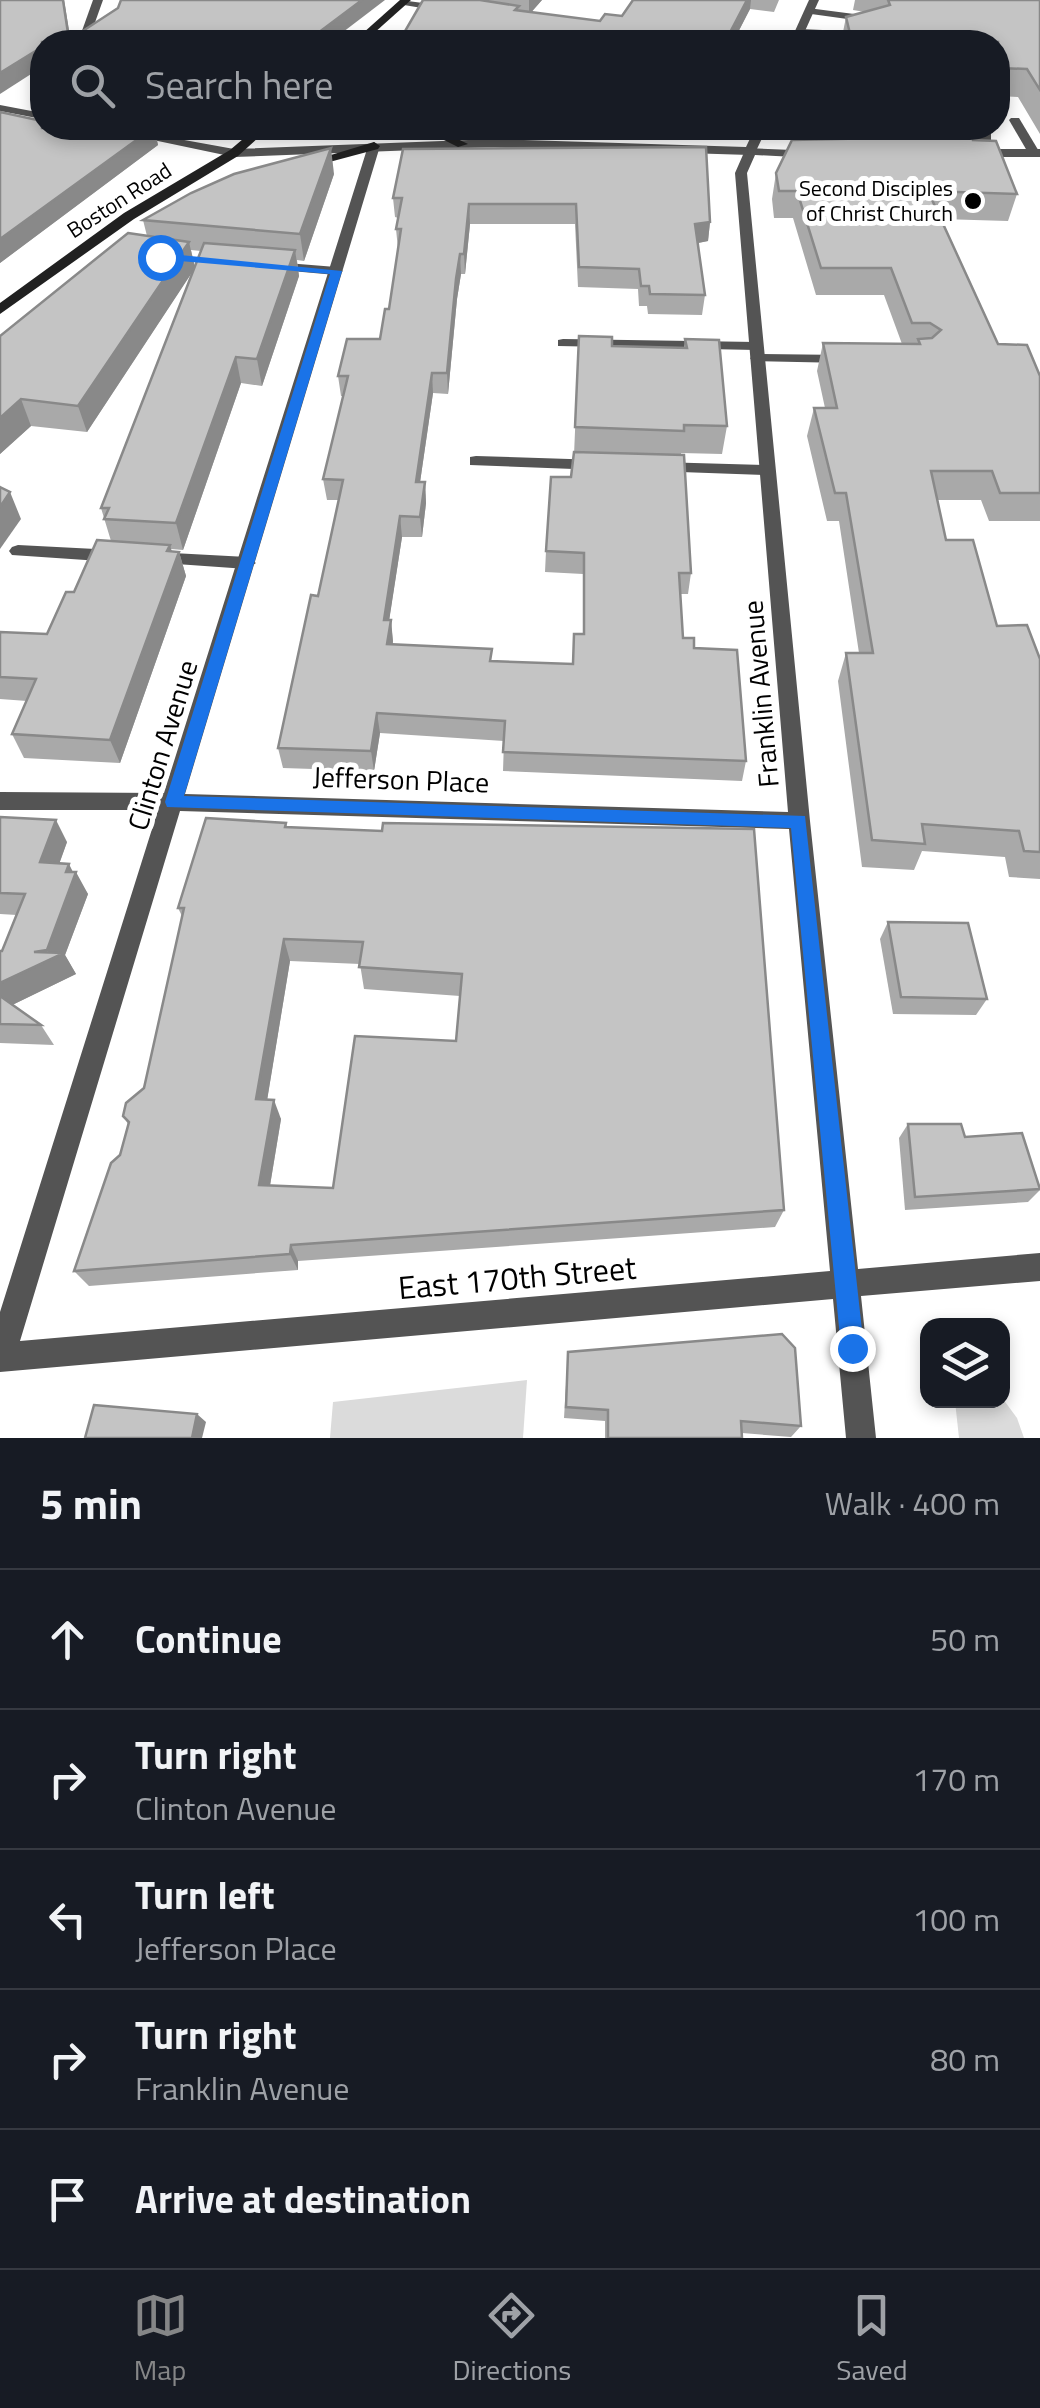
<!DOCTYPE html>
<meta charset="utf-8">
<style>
:root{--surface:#171b24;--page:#20242c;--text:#f1f3f6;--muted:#9ea1a6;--line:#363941;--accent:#858687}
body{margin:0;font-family:"Titillium Web",sans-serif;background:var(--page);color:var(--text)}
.controls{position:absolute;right:30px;bottom:30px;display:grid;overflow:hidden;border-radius:20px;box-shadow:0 5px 15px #0003}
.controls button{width:90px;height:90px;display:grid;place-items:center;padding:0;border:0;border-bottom:2px solid var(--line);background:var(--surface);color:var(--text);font:50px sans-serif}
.stop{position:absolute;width:30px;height:30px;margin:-22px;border:8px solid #1a73e8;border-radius:50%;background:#fff}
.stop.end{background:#1a73e8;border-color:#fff;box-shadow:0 2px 10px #0008}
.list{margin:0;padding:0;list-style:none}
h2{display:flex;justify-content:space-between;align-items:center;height:130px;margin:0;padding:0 40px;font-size:42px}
h2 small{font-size:32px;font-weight:400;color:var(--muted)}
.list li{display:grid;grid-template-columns:65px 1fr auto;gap:30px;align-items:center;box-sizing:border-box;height:140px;padding:0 40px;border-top:2px solid var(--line)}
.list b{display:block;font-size:38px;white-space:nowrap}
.list p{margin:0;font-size:32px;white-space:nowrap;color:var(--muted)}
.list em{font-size:32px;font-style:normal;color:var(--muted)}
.icon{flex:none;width:55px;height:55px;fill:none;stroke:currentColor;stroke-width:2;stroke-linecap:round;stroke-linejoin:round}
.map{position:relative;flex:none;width:1040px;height:1438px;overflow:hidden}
.search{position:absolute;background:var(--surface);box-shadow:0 5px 15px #0003;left:30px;right:30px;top:30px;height:110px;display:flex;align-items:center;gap:25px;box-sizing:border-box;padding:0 35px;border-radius:40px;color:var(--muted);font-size:38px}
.sheet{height:830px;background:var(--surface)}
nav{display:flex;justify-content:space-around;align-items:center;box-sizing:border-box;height:140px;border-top:2px solid var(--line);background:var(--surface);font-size:28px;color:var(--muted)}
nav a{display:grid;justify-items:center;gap:5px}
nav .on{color:var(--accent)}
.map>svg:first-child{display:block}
.green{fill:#dbdbdb}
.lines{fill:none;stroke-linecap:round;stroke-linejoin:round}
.service{fill:#545454;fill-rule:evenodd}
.minor{fill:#545454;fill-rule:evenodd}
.tertiary{fill:#545454;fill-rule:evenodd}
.secondary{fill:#212121;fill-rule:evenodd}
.wall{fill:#a9a9a9;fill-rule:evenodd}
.shaded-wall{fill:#898989}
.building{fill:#c4c4c4;stroke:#898989;stroke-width:2.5;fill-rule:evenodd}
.route{fill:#1a73e8}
.poi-dot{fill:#000;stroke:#fff;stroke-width:4}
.labels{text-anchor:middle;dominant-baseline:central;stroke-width:10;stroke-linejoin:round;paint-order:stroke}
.far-poi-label{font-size:22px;fill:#000;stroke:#fff;text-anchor:end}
.far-street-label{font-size:22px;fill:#000;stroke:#fff}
.street-label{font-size:28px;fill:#000;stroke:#fff}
.near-street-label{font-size:32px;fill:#000;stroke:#fff}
</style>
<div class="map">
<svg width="1040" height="1438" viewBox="0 0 1040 1438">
<rect width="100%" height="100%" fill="#fff"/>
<g class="green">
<path d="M527 1380 523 1438H330L333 1402Z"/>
<path d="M1003 1399 1017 1418 1024 1438H959L955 1401Z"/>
</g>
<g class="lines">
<g class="service">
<path d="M400 0 446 6 451 9 446 12 404 5Z"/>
<path d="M808 8 877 17 881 30 845 37 796 34V30L800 29 845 31 870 28 869 22 804 13Z"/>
<path d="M1011 118H1019L1040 153 1038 156H1030L1009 120Z"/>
<path d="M859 128H871L869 153 863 157 857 153Z"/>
<path d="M985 128 991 132V153L985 157 979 153V132Z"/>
<path d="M274 262 336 267 343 271 336 275 269 269V263Z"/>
<path d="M563 339 756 342 763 346 756 350 558 346V340Z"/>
<path d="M757 354 845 355 852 359 845 363 752 361 750 358Z"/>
<path d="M476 456 600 460 608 465 600 470 470 465V457Z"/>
<path d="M659 462 767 465 775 470 767 475 653 471V463Z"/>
<path d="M18 545 115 550 124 556 115 562 12 555 9 551 12 547Z"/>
<path d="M154 552 247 557 256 563 247 569 148 562 145 558Z"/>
</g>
<g class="minor">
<path d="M93 0H103L88 42H78Z"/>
<path d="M374 142 380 146 185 794 788 812 735 173 746 148 817 151V157L813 158 755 155 747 173 810 821 858 1269 1040 1253V1281L861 1296 876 1438H846L833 1299 0 1372V1312L158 810H0V792L164 793 368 146ZM180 811 789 829 830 1271 20 1341Z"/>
<path d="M1040 149V157H977L971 153 977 149Z"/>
</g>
<g class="tertiary">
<path d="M809 0H819L800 42H790Z"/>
<path d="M0 105 42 113V119L0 111Z"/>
<path d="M96 128H118L234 149 494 139 746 147 755 128H767L756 151 750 155 494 147 234 157Z"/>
<path d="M607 128H645L639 132 566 139 560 135 566 131Z"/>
</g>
<g class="secondary">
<path d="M400 0H411L364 42H353Z"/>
<path d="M256 128H269L238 156 134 219 0 314V303L124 213 230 150Z"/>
<path d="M420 128H435L468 144 458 147Z"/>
<path d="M374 142 380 146 378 149 307 168 301 164Z"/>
</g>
</g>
<g class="wall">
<path d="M423 0H542L531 12 600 21 622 16 633 0H779L774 12 750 9 733 42H402L401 38Z"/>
<path d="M855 0H1040V134L1018 97 998 96V42H841L846 17 865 12 853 10Z"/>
<path d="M0 112 75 128H181L172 134 155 131 158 145 0 263Z"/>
<path d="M973 140 1017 194 1008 221 940 219 998 344 1040 376V521H989L981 500H937L946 540 997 626 1040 659V879L1009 877 1005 857 922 851 914 870 862 867 838 681 846 653H859L839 521H827L807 436 814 408H825L817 371 823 343 902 344 884 295H816L793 218H774L772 199 776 173Z"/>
<path d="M403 149 710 222 708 241 698 243 705 295 702 315 648 314 647 306H639L638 289 578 287 575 224H470L465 274H461L457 299 448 394 433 393 420 482H425L426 503 422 537H402L389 620H391L393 645 492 661 573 664 583 634V574L545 572 546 551 571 477 574 455 579 336 612 346 684 348 685 339 727 426 722 454 681 453 691 573 688 594H680L683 638 694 648 746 761 742 781 503 771 504 741 380 733 374 771 283 768 278 748 318 596 339 500H327L323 479 343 396H341L338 376 380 339 389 309 398 249 396 229 398 218 395 217 393 198Z"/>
<path d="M334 174 304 261 297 260 299 276 262 386 241 383 183 550 171 549 172 552H179L186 576 120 763 24 758 12 734 27 701 0 699V632L47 634 74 592 111 541 101 508 194 269 87 432 31 426 0 454V336L147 236 143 220ZM191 250 201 251 195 267Z"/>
<path d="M0 817 67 842 59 864 73 872 88 894 65 955 76 974 12 1005 41 1025 54 1045 0 1043V951H2L17 915 0 914Z"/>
<path d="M286 823 287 827 784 1210 775 1227 298 1261V1270L89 1286 74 1271 120 1155 128 1124 123 1116 144 1088 182 916 178 908ZM290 961 360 964 364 989 460 996 456 1041 333 1188 270 1186 281 1119 267 1100Z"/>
<path d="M888 922 987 999 976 1015 893 1014 880 939Z"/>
<path d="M908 1124 965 1137 1040 1185V1190L1028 1202 905 1210 899 1138Z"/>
<path d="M568 1352 801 1426 791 1437 742 1433V1438H605V1421L564 1418Z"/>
</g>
<g class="shaded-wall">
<path d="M60 0H64L71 42H70Z"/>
<path d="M362 0H385L330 42H306Z"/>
<path d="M529 0H542L529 15Z"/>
<path d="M747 0H751L750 9 733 42H725Z"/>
<path d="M42 47V67L0 94V73Z"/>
<path d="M154 128 158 145 0 263V239Z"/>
<path d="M171 128H181L172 134Z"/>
<path d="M331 148 334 174 304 261 300 234Z"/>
<path d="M469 204 470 224 465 274 464 254Z"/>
<path d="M710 222 708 241 693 244 695 224Z"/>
<path d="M189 242 195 268 87 432 78 406Z"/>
<path d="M295 250 299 276 262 386 257 359Z"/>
<path d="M460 254 461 274 457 299 448 394 447 373 456 279Z"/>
<path d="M236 357 241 383 183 550 176 523Z"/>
<path d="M432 373 433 393 417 503 416 482Z"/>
<path d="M21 399 31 426 0 454V418Z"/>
<path d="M425 482 426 503 422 537 420 517Z"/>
<path d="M10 492 21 519 0 549V507Z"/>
<path d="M400 516 402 537 386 641 384 620Z"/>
<path d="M170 545 175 563 179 552 186 576 120 763 110 740Z"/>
<path d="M391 620 393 641 390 665 387 644Z"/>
<path d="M377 713 380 733 374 771 371 751Z"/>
<path d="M56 820 67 842 52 884 40 862Z"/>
<path d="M69 864 75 876 76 872 88 894 65 955 76 974 4 1009 0 1004V983L52 959 47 950Z"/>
<path d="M284 939 290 961 264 1119 256 1099Z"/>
<path d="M274 1100 281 1119 267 1203 259 1185Z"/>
<path d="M291 1245 298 1261V1270L290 1254Z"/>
<path d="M197 1414 206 1422 202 1438H192Z"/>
</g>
<g class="building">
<path d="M0 0H63L69 40 118 8 121 0H362L306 42H42V47L0 73Z"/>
<path d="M423 0H480L519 6 515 10 600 21 605 14 622 16 633 0H747L725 42H493H495L401 38Z"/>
<path d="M888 0H1040V90L1027 69 998 68V42H852L846 17 890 5Z"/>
<path d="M0 112 42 121V128H153L0 239Z"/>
<path d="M973 136V140L996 141 1017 194 928 191 998 344 1027 345 1040 376V493H1000L992 471H931L946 540H973L997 626 1027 625 1040 659V852L1024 851 1019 831 922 824 925 844 872 840 846 653H873L846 493H835L814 408H837L823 343 920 344 918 339 932 338 941 330 930 323H912L891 268H821L797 191H779L776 173 792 140Z"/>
<path d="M706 147 710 222 695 224 705 295 650 294 649 286H641L639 269 579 267 576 204H469L464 254H460L456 279 447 373H432L416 482H425L420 517 400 516 384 620H391L387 644 492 649 490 661 573 664 574 634H584V553L546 551 551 477H571L574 452 684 455 691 573H679L683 638H694V648L737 650 746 761 503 752 505 721 377 713 371 751 278 748 311 595 318 596 343 480 323 479 348 376H338L347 339H380L385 309H389L401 229H396L402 198H393L403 149Z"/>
<path d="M331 148 300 234 143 220 191 193 234 174Z"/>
<path d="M128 233 189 242 78 406 21 399 0 418V336Z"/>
<path d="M204 243 295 250 257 359 236 357 176 523 104 519 109 508H101Z"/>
<path d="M579 336 612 337V346L687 348 685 339 719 340 727 426 684 425V431L575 427Z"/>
<path d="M0 487 10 492 0 507Z"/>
<path d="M97 540 170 545 167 551 179 552 110 740 12 734 36 679 0 677V632L47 634 66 592H74Z"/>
<path d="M0 817 56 820 40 862 69 864 66 872H76L47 950 34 952 64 953 0 983V951H2L25 894 0 893Z"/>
<path d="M206 818 286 823 285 827 382 831 383 823 754 829 784 1210 291 1245 290 1254 74 1271 111 1163 120 1155 129 1122 123 1116 126 1103 144 1088 184 908H178ZM284 939 363 942 359 967 462 974 456 1041 355 1036 333 1188 259 1185 274 1100 256 1099Z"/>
<path d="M888 922 968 923 987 999 901 997Z"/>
<path d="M0 996 41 1025 0 1024Z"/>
<path d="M908 1124H961L965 1137 1022 1133 1040 1189 915 1197Z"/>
<path d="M782 1334 795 1348 801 1426 741 1421 742 1438H608V1410L566 1407 568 1352Z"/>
<path d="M94 1405 197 1414 192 1438H85Z"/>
</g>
<path class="route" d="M160 253 342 271 184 796 805 816 864 1348 861 1356 852 1359 844 1356 841 1348 791 828 167 807 165 802 330 274 156 259Z"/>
<circle class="poi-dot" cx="973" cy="201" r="10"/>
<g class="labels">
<g class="far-poi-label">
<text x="953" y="188">Second Disciples<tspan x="953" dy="25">of Christ Church</tspan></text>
</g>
<g class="far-street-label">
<text transform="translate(119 200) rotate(-33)">Boston Road</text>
</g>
<g class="street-label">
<text transform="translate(760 694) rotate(-95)">Franklin Avenue</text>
<text transform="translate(162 745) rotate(-73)">Clinton Avenue</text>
<text transform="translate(401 779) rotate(2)">Jefferson Place</text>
</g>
<g class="near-street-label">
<text transform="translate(517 1277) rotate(-5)">East 170th Street</text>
</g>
</g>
</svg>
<div class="controls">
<button><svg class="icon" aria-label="layers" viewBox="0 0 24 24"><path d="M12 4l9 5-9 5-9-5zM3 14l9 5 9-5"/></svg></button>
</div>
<div class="stop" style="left:160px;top:257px"></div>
<div class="stop end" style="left:852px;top:1348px"></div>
<div class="search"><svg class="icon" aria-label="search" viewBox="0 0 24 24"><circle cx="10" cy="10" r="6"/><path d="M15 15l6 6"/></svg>Search here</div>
</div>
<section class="sheet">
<h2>5 min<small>Walk · 400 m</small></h2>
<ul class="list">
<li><svg class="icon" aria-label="ahead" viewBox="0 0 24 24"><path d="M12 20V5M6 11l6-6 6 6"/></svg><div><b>Continue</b></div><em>50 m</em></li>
<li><svg class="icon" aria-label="right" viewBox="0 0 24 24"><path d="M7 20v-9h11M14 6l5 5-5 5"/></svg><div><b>Turn right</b><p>Clinton Avenue</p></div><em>170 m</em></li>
<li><svg class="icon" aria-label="left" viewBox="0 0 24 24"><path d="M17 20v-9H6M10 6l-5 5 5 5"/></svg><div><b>Turn left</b><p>Jefferson Place</p></div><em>100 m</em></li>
<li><svg class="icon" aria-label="right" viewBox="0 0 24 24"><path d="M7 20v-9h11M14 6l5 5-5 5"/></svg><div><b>Turn right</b><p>Franklin Avenue</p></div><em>80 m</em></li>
<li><svg class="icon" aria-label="arrive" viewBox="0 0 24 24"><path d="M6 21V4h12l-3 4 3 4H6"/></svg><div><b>Arrive at destination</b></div></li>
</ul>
</section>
<nav>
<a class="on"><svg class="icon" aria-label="map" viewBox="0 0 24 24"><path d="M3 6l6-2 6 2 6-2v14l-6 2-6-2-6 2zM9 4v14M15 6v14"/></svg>Map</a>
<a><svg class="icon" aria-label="directions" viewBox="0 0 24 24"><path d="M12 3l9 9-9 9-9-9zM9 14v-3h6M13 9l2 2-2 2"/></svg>Directions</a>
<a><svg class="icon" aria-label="saved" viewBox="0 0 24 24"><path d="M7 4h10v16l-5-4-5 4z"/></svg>Saved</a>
</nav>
